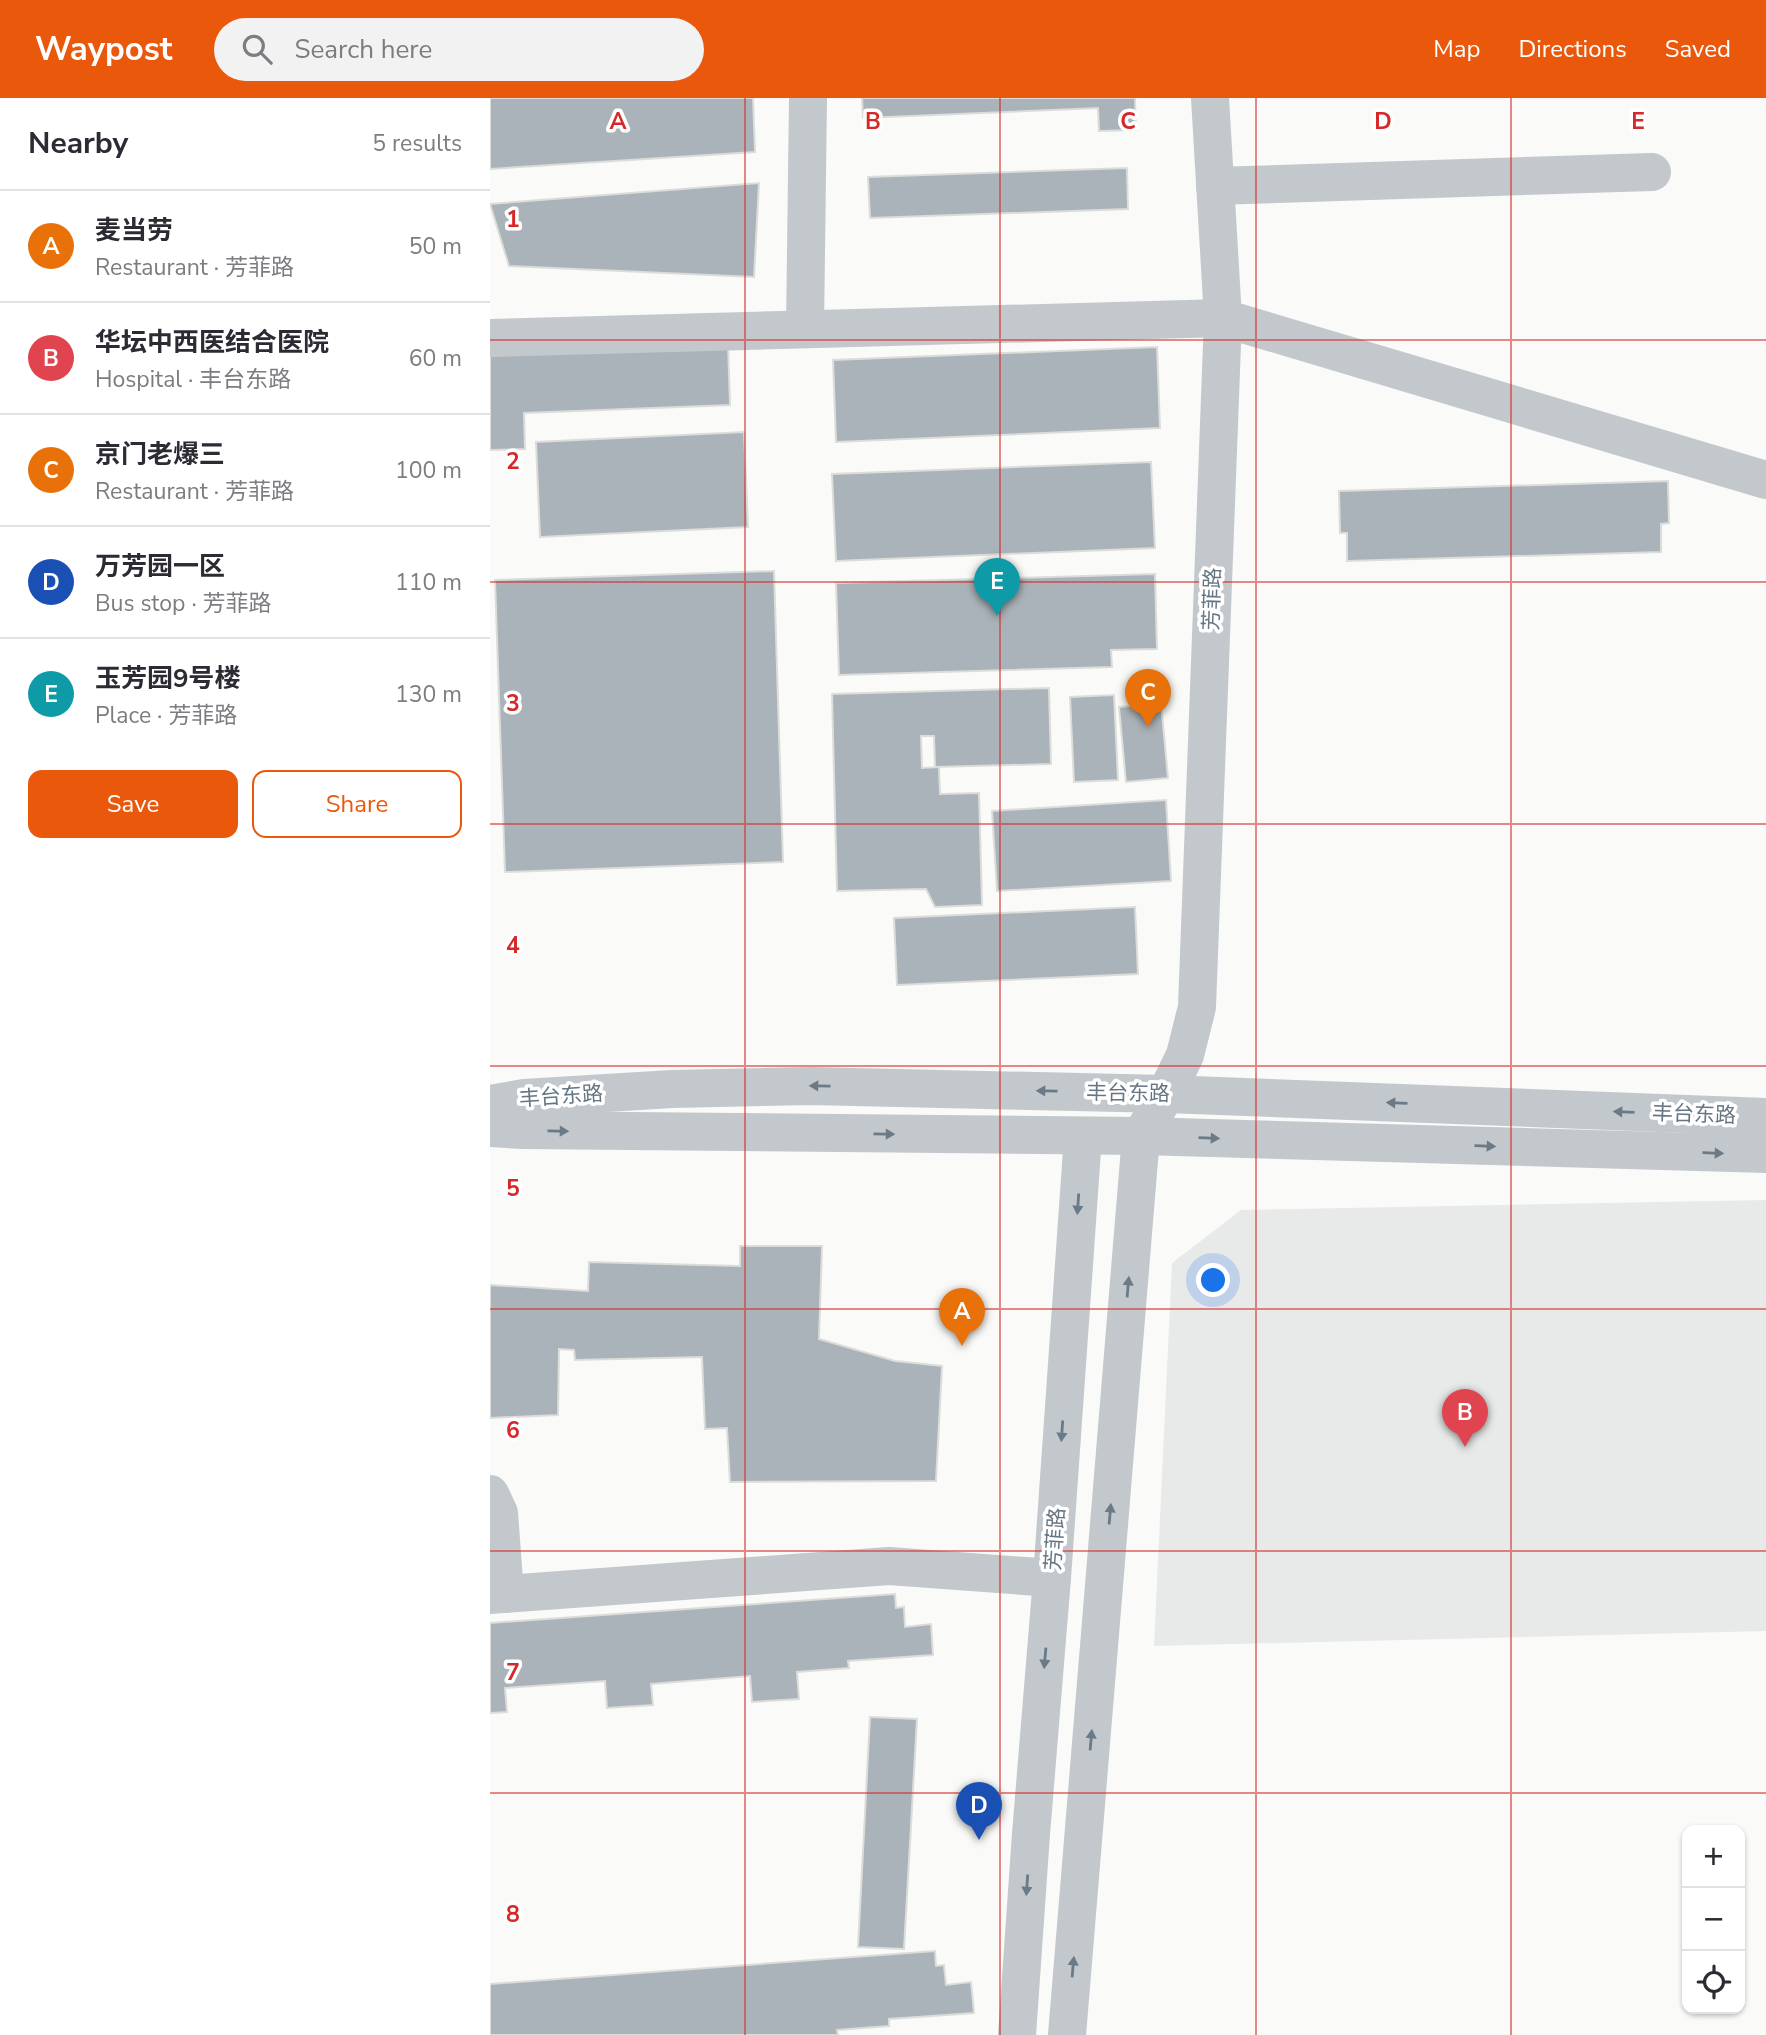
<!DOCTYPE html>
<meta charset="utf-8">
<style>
:root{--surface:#fff;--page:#f2f2f3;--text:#2b2b33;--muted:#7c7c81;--line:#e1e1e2;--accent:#ea580c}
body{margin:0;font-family:"Nunito Sans","Noto Sans SC",sans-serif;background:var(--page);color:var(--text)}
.controls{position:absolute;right:21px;bottom:21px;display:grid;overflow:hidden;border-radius:14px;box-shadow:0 2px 5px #0004}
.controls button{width:63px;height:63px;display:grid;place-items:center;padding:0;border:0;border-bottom:2px solid var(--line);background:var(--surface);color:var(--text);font:35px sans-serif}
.you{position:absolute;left:724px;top:1183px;width:24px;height:24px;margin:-18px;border:5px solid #fff;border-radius:50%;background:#1a73e8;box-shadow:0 0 0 10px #1a73e833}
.badge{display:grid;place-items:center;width:46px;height:46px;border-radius:50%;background:var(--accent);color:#fff;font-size:23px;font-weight:700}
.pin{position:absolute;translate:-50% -58px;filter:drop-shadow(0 2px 4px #0008)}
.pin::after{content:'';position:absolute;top:37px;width:24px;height:21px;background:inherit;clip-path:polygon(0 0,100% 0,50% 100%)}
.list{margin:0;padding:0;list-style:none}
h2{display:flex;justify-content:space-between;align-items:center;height:91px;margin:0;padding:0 28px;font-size:30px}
h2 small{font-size:23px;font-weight:400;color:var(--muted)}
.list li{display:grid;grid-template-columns:46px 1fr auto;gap:21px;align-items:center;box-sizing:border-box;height:112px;padding:0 28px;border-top:2px solid var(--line)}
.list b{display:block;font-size:26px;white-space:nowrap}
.list p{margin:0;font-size:23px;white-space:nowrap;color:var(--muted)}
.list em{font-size:23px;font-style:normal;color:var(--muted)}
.actions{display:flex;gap:14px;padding:21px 28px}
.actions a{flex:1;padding:16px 0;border:2px solid var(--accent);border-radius:14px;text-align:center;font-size:24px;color:var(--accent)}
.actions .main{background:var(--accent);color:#fff}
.icon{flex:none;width:38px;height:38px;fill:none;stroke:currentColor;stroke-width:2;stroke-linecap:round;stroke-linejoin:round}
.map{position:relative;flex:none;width:1276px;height:1937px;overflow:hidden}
header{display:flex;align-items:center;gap:42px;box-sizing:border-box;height:98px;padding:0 35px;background:var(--accent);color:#fff}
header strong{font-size:33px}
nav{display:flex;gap:38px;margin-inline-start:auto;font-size:24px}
.search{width:490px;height:63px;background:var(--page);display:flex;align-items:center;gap:18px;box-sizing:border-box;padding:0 24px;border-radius:38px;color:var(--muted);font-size:26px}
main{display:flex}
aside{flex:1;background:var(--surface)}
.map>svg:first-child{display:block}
.built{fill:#e8e9e9}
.building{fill:#aab3b9;stroke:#dcdcda;stroke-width:2}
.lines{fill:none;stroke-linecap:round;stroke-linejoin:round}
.minor{stroke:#c3c8cc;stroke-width:38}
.oneway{fill:#6a7a87}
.grid{fill:none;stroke:#d62828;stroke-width:2;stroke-opacity:0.55}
.labels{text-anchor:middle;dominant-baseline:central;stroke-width:7;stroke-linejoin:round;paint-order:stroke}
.street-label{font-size:21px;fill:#657683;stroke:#fff}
.grid-label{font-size:23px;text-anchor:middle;font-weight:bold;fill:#d62828;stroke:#fff;stroke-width:7;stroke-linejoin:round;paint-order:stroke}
</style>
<header>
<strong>Waypost</strong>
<div class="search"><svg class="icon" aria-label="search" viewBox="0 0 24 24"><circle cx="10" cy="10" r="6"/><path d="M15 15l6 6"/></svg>Search here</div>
<nav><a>Map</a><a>Directions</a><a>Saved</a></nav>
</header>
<main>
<aside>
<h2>Nearby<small>5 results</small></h2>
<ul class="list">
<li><span class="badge" style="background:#e8710a">A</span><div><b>麦当劳</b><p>Restaurant · 芳菲路</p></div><em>50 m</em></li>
<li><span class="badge" style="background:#e0444e">B</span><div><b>华坛中西医结合医院</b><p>Hospital · 丰台东路</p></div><em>60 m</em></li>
<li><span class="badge" style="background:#e8710a">C</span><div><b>京门老爆三</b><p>Restaurant · 芳菲路</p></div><em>100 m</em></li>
<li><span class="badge" style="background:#1a4fb4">D</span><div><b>万芳园一区</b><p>Bus stop · 芳菲路</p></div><em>110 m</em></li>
<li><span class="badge" style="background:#0f9aa8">E</span><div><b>玉芳园9号楼</b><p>Place · 芳菲路</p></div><em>130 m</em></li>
</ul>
<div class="actions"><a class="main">Save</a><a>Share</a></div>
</aside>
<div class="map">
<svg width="1276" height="1937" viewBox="0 0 1276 1937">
<rect width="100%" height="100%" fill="#fafaf8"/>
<path class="built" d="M1276 1102V1533L664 1548 682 1165 751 1112Z"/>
<g class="building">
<path d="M0 0H263L265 54 0 71Z"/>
<path d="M372 0H645L646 32 609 33 608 10 373 20Z"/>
<path d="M637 70 638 111 380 120 378 79Z"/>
<path d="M269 85 264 179 19 168 0 106Z"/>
<path d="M238 245 240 307 34 315 35 351 0 352V254Z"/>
<path d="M667 249 670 330 346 344 343 262Z"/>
<path d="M254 334 258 429 50 439 46 344Z"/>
<path d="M661 364 665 450 346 463 342 376Z"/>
<path d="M1178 383 1179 425 1171 426V454L857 463V435H850L849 393Z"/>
<path d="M284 473 293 764 15 774 5 482Z"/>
<path d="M665 476 667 551 621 552 622 569 349 577 346 485Z"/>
<path d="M559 590 561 666 445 669 444 638H431L432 670 449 669 450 696 489 695 492 807 445 809 436 791 347 793 342 596Z"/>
<path d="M624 597 628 682 584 684 580 599Z"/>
<path d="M671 605 678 680 636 684 629 609Z"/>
<path d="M676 702 681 783 507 793 502 713Z"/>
<path d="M645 809 648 876 407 887 404 820Z"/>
<path d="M250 1148H332L329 1241 405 1263 452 1268 446 1383 240 1384 237 1330 215 1331 212 1259 85 1262 84 1252 69 1251 68 1317 0 1320V1187L98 1193 99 1164 250 1168Z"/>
<path d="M405 1496 406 1510 414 1509 415 1529 441 1526 443 1557 358 1563 359 1570 307 1574 309 1601 262 1604 260 1578 161 1586 163 1607 117 1610 115 1583 15 1590 17 1614 0 1615V1525Z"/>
<path d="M380 1619 427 1621 414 1851 368 1849Z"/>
<path d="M445 1853 446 1868 454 1867 456 1887 481 1884 484 1915 399 1921V1928L347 1932 348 1937H0V1886Z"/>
</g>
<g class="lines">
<g class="minor">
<path d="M725 88 1162 74"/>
<path d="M315 231 318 0"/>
<path d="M0 240 733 220 1276 382"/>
<path d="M0 1006 34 1000 182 991 320 988 676 996 1276 1019"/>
<path d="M0 1030 33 1032 651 1038 1276 1056"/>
<path d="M0 1396 9 1415 15 1496"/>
<path d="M0 1497 399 1468 562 1480"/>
<path d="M527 1937 541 1736 562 1480 593 1038"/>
<path d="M577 1937 651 1038 676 996 695 957 707 909 733 220 720 0"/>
</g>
</g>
<defs><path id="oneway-solid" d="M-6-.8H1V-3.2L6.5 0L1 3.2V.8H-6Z" transform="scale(1.75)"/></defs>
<g class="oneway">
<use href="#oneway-solid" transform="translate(330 988) rotate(-179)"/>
<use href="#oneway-solid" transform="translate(557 993) rotate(-179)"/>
<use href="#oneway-solid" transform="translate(907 1005) rotate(-178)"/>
<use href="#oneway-solid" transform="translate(1134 1014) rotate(-178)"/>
<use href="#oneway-solid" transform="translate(68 1033) rotate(1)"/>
<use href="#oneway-solid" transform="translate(394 1036) rotate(1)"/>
<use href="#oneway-solid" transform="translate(719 1040) rotate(2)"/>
<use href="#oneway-solid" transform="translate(995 1048) rotate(2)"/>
<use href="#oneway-solid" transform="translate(1223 1055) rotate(2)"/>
<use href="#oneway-solid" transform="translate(588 1106) rotate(94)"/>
<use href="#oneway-solid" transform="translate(638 1189) rotate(-85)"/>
<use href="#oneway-solid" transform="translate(572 1333) rotate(94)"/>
<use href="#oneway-solid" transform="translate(620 1416) rotate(-85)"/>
<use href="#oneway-solid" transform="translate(555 1560) rotate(95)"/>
<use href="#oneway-solid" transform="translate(601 1642) rotate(-85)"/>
<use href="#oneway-solid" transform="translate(537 1787) rotate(94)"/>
<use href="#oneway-solid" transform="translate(583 1869) rotate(-85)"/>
</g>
<path class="grid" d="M255 0V1937M510 0V1937M766 0V1937M1021 0V1937M0 242H1276M0 484H1276M0 726H1276M0 968H1276M0 1211H1276M0 1453H1276M0 1695H1276"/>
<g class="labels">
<g class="street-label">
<text transform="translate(722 501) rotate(-88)">芳菲路</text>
<text transform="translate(638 995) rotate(1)">丰台东路</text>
<text transform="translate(71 998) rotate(-4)">丰台东路</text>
<text transform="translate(1204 1016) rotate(2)">丰台东路</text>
<text transform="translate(565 1441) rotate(-86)">芳菲路</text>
</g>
</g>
<g class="grid-label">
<text x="128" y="31">A</text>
<text x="383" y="31">B</text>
<text x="638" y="31">C</text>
<text x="893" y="31">D</text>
<text x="1148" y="31">E</text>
<text x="23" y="129">1</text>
<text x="23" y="371">2</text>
<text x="23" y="613">3</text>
<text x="23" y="855">4</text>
<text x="23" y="1098">5</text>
<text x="23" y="1340">6</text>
<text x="23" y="1582">7</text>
<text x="23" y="1824">8</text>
</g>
</svg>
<div class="controls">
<button>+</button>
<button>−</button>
<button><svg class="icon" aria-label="locate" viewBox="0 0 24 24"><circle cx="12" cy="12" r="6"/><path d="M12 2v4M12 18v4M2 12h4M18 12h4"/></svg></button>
</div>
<div class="you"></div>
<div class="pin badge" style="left:472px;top:1248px;background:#e8710a">A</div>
<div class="pin badge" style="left:975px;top:1349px;background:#e0444e">B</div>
<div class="pin badge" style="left:658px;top:629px;background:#e8710a">C</div>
<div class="pin badge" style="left:489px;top:1742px;background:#1a4fb4">D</div>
<div class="pin badge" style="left:507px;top:518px;background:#0f9aa8">E</div>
</div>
</main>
